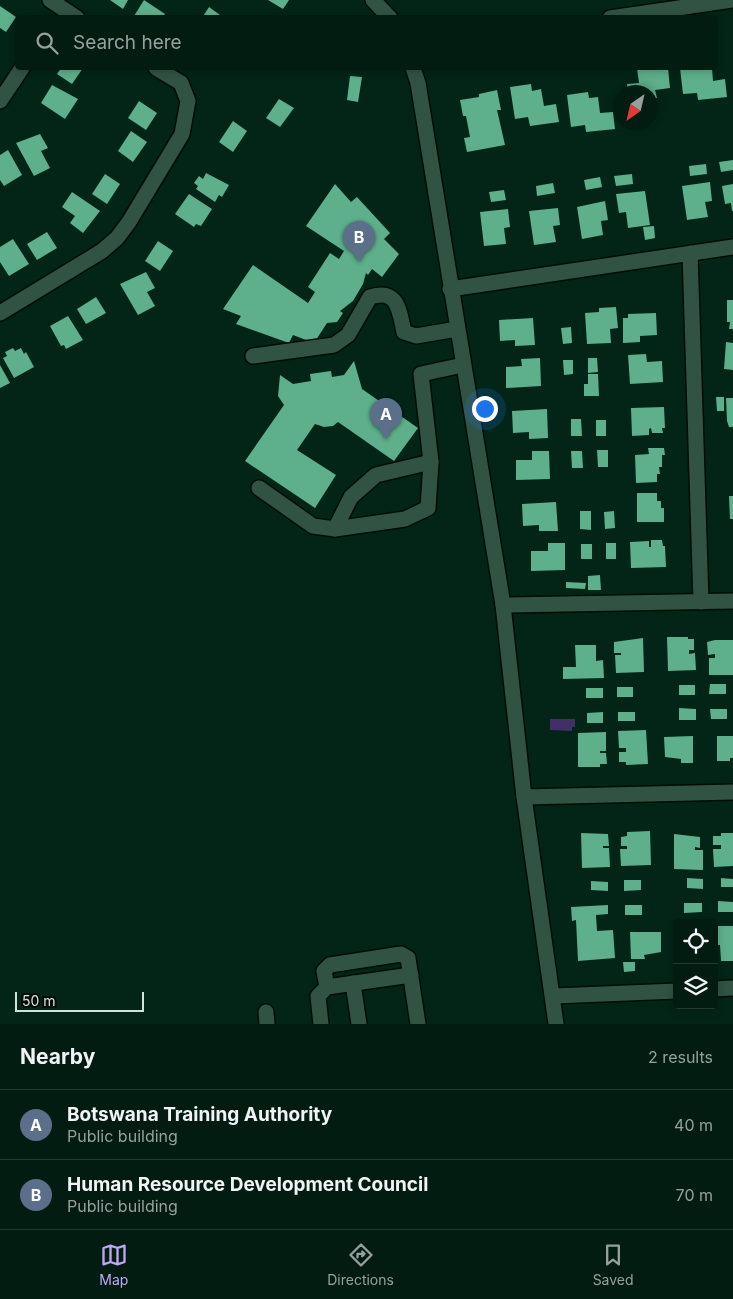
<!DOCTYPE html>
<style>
:root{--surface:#021c12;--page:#102920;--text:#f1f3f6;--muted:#96a19f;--line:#233a32;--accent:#bfa9f4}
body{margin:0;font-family:Inter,sans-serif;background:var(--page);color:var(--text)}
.controls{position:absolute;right:15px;bottom:15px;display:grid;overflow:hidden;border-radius:5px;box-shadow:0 2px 8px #0003}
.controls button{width:45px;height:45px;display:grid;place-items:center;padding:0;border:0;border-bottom:1px solid var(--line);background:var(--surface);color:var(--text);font:25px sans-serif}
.compass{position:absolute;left:613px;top:85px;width:45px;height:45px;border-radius:50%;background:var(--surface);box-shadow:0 2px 8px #0003;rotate:214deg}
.scale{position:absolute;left:15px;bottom:12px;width:129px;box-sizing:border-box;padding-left:5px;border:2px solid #d1e4da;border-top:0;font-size:14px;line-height:18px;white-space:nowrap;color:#d1e4da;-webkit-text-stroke:4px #010b06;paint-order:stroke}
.you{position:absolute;left:484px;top:408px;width:18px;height:18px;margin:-12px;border:4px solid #fff;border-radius:50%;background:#1a73e8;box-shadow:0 0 0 8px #1a73e833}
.badge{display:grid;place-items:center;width:32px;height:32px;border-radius:50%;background:var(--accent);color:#fff;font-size:16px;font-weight:700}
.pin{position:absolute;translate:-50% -41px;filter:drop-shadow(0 1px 2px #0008)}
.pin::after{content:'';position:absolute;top:26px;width:18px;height:15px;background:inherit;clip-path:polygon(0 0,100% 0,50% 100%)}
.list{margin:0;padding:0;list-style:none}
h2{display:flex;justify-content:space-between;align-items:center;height:65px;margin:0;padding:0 20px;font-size:21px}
h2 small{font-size:16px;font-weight:400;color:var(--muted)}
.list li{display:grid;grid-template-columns:32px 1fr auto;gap:15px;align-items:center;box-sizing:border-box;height:70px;padding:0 20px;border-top:1px solid var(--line)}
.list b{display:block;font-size:19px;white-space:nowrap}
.list p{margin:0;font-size:16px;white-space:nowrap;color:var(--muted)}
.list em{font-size:16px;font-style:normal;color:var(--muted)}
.icon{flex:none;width:28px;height:28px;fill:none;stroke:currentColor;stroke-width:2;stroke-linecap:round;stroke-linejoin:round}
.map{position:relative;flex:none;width:733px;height:1024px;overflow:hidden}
.search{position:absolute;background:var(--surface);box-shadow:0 2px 8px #0003;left:15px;right:15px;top:15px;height:55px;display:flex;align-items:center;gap:12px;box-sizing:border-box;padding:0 18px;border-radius:5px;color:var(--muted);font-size:19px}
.sheet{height:205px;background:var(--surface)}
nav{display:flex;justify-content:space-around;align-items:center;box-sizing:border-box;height:70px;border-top:1px solid var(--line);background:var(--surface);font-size:14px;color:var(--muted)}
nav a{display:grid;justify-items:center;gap:2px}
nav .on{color:var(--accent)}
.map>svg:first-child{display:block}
.water{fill:#432f68}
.building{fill:#5eaf8b}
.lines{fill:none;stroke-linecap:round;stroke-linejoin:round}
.minor-casing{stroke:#000d05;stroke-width:18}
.minor{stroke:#315343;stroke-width:15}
</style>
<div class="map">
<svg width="733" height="1024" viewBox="0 0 733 1024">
<rect width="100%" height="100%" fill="#022518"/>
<path class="water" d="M550 719H575V727H572V731L550 730Z"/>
<g class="building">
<path d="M110 0H128L123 9Z"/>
<path d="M144 0 165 14 162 18 134 16Z"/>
<path d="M268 0H289L283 9Z"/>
<path d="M0 6 16 17 6 32 0 28Z"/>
<path d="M209 7 220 15 218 18H202Z"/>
<path d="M61 68H83L72 84 57 74Z"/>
<path d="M637 68H668L670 88 655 90 657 98 650 99V92H628L627 84 639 83Z"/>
<path d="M680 68H712L713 81 725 79 727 97 698 100 697 93 683 94Z"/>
<path d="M350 76 362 77 358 102 347 100Z"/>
<path d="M531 84 532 91 541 89 544 106 556 104 559 122 530 126 528 117 515 119 510 87Z"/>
<path d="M52 85 78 99 65 119 41 103Z"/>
<path d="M497 90 501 110H497L505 145 467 152 464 138 470 137 466 116H463L460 100 479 97V94Z"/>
<path d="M588 92 589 98 598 97 600 113 613 112 615 129 586 132 585 125 571 127 567 95Z"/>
<path d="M279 99 294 108 280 127 266 118Z"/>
<path d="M139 101 157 113 146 130 128 118Z"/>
<path d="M233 121 247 131 233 152 219 142Z"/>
<path d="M131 131 147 142 133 162 118 151Z"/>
<path d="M40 134 48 148 41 151 50 168 34 176 16 143Z"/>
<path d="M8 150 22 175 4 186 0 180V155Z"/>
<path d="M733 160V170L721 172 719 162Z"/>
<path d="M706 164 707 174 690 176 689 166Z"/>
<path d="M206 173 229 185 222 197 219 195 215 202 196 189 198 186 194 183 199 176 203 179Z"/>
<path d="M105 174 120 184 107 204 92 194Z"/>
<path d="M632 174 633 184 616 186 614 176Z"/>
<path d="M600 177 602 187 586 190 584 180Z"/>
<path d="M710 182 712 201 705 202 708 217 687 220 682 186Z"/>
<path d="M553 183 555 193 537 196 536 186Z"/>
<path d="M335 184 351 202 357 197 390 233 384 239 399 254 382 277 372 269 368 275 366 273 363 284 353 301 340 311 343 313 337 322 327 323 314 343 293 335 289 343 236 324 241 316 223 309 253 265 308 303 315 292 308 287 330 253 339 259 344 251 306 226Z"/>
<path d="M733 184V211H732L731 203 725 204 722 186Z"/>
<path d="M504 190 506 200 491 202 489 192Z"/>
<path d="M645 191 650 225 628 228 626 212 619 213 616 194Z"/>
<path d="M72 192 100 211 83 233 70 223 75 216 62 207Z"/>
<path d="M189 194 212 209 201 226 196 224 194 227 175 214Z"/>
<path d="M605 201 608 220 601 221 603 235 582 239 577 207Z"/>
<path d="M558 208 560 225 553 226 556 242 534 245 529 211Z"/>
<path d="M508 209 510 227 504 228 506 244 484 246 480 212Z"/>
<path d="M654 226 655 238 645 240 643 227Z"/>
<path d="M47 232 57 248 37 260 27 244Z"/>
<path d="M13 239 29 264 9 276 0 262V247Z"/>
<path d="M158 241 173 251 160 271 145 261Z"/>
<path d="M146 272 155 288 147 292 155 306 138 315 120 284Z"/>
<path d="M96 297 106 313 86 324 77 309Z"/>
<path d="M727 300H733V329H729L730 322H727Z"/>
<path d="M616 307 618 328 610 329 611 343 587 344 585 313 599 312V308Z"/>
<path d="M656 313 657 335 640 336V342L623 343V318H628V314Z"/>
<path d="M68 316 83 340 66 349 64 345 61 346 50 326Z"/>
<path d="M533 318 535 345 515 346V340L500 341 499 320Z"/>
<path d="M571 327 572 343 563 344 561 328Z"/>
<path d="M726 342 733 343V370L724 369Z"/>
<path d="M13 348 15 351 21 348 24 354 26 352 34 367 14 378 3 358 7 356 5 352Z"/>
<path d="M646 354 647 362 662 361 663 382 630 384 628 355Z"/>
<path d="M540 358 541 386 506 388V367L522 366 521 359Z"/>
<path d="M588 358H597L598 372 588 373Z"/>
<path d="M563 360H573V374L564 375Z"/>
<path d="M354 361 362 389 418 428 394 461 338 422 333 426 324 427 315 424 297 450 336 475 315 508 245 461 284 405 278 396 280 375 293 384 311 381 310 374 331 371 332 377 344 375Z"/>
<path d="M0 365 10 383 0 388Z"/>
<path d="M588 374H598L599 396H584V384H588Z"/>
<path d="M716 397H724V411H717Z"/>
<path d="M726 398H733V427H729L727 421Z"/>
<path d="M664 407 665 428H662L663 433H652L651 428 649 429V435L632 436 631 408Z"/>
<path d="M547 409 548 438 529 439V432L513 433 512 411Z"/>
<path d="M571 419H581L582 436H571Z"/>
<rect x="596" y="420" width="10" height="16"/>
<path d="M648 448H664L665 455H662V467H659L660 474H657V482L636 483 635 455 649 454Z"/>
<path d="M597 450H608V467H598Z"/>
<path d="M532 451H549L550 479 516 480V460H532Z"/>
<path d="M571 451H582L583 468H572Z"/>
<path d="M637 493H657V501H661V508H664V522H637Z"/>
<path d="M729 496H733V519H730Z"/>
<path d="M556 502 558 531H539V525L523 526 522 504Z"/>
<path d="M580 511H591V530L580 529Z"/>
<path d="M614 511 615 528 605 529 604 512Z"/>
<path d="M651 540H662L663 546H665L666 567 631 568 630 542 649 541V547H651Z"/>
<path d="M548 543H565V570L531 571V551H548Z"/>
<rect x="606" y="543" width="10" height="16"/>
<rect x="581" y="544" width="11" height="15"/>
<path d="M600 575 601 590H588V576Z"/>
<path d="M566 582 586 583 585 589 566 588Z"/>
<path d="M667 637H688V639H694V650H689V654L695 653 696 670 668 671Z"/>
<path d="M643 638 644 672 616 673 615 655H621V653H614V642Z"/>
<path d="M715 640H733V675H709V658H715V654L708 655 707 642Z"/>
<path d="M575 645H596V661L603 660 604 678 563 679V667H576Z"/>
<path d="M710 684H726V694H709Z"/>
<rect x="679" y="685" width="16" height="10"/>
<rect x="617" y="687" width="16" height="10"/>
<rect x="586" y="688" width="17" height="10"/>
<path d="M679 708 696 709V720H679Z"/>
<path d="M710 709H727V719H711Z"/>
<path d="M603 712V723H587V713Z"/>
<rect x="618" y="712" width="17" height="9"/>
<path d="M646 730 648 764 626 765V762H619V752H626V748H619L618 731Z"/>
<path d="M606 732V751H600V753H606L607 764H600V767H578V733Z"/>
<path d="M693 736V763H681V759L665 757 664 737Z"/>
<path d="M717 736H733V758H730V761H717Z"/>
<path d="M650 831 651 865 621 866 620 849H627V846H621V837L627 836V832Z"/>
<path d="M581 833 608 834 609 846H603V848H609L610 867 582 868Z"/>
<path d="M721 833H733V866L714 867 713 849H721V845H713V836H721Z"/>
<path d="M674 834 700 837V848L695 847V850H703V870L674 869Z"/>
<path d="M687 878 703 879V889L687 888Z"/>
<path d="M721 878 733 879V887H721Z"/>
<path d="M624 880H641V890L624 891Z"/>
<path d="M591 881 608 882V891L591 890Z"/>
<path d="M718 901 733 902V912H718Z"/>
<path d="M684 903H702V912L684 913Z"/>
<path d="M608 905V914L596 915 597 931 613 930 615 958 578 961 576 920 572 921 571 907Z"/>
<rect x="625" y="905" width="17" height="10"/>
<path d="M716 926H733V961H721L720 945H716Z"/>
<path d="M630 932H661V952L644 955 645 959H631Z"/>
<path d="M623 962H635V971L624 972Z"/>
</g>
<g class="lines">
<defs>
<g id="minor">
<path d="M50 0 77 18"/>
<path d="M373 0 390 18"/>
<path d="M610 18 733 0"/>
<path d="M413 68 418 83 503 605 524 797 556 1024"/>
<path d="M0 101 22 68"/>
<path d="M690 253 701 602"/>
<path d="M450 289 733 247"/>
<path d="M0 313 102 251 117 238 129 222 182 134 188 101 181 83 156 68"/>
<path d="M253 356 334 345 348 335 370 297C398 288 399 310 404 332L416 336 457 329"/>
<path d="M259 488 313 526 335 529 405 519 428 508 431 462 421 374 463 365"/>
<path d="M335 529 351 497 376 475 431 462"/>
<path d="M503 605 733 601"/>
<path d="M524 797 733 792"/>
<path d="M353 983 359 1024"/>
<path d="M327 987 324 971 330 965 401 954 408 958 418 1024"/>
<path d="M714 989 733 988"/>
<path d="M553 996 677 991"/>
<path d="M266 1012 267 1024"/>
<path d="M321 1024 318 996 327 987 411 975"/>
</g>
</defs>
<use href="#minor" class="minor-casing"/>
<use href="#minor" class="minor"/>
</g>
</svg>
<div class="controls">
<button><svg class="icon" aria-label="locate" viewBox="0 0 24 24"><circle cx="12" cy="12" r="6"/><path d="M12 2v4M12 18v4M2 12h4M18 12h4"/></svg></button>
<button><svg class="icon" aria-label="layers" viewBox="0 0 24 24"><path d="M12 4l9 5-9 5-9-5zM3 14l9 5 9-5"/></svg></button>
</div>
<svg class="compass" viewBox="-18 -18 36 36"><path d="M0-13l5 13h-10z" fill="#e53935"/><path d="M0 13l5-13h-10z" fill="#96a19f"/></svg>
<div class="scale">50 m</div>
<div class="you"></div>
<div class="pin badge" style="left:386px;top:439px;background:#5c6f8a">A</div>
<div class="pin badge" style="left:359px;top:262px;background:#5c6f8a">B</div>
<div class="search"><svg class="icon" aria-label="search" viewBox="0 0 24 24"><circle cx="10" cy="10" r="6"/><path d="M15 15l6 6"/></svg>Search here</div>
</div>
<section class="sheet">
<h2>Nearby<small>2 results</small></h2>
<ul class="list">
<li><span class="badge" style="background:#5c6f8a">A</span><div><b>Botswana Training Authority</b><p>Public building</p></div><em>40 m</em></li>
<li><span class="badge" style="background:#5c6f8a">B</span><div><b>Human Resource Development Council</b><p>Public building</p></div><em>70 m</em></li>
</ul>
</section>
<nav>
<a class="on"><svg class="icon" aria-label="map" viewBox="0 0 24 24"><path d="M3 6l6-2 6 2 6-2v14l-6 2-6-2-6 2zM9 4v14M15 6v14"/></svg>Map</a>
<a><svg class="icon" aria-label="directions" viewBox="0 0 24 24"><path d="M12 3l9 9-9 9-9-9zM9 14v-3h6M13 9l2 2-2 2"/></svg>Directions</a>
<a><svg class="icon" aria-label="saved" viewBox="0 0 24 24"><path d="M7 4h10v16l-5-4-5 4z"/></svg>Saved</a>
</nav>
